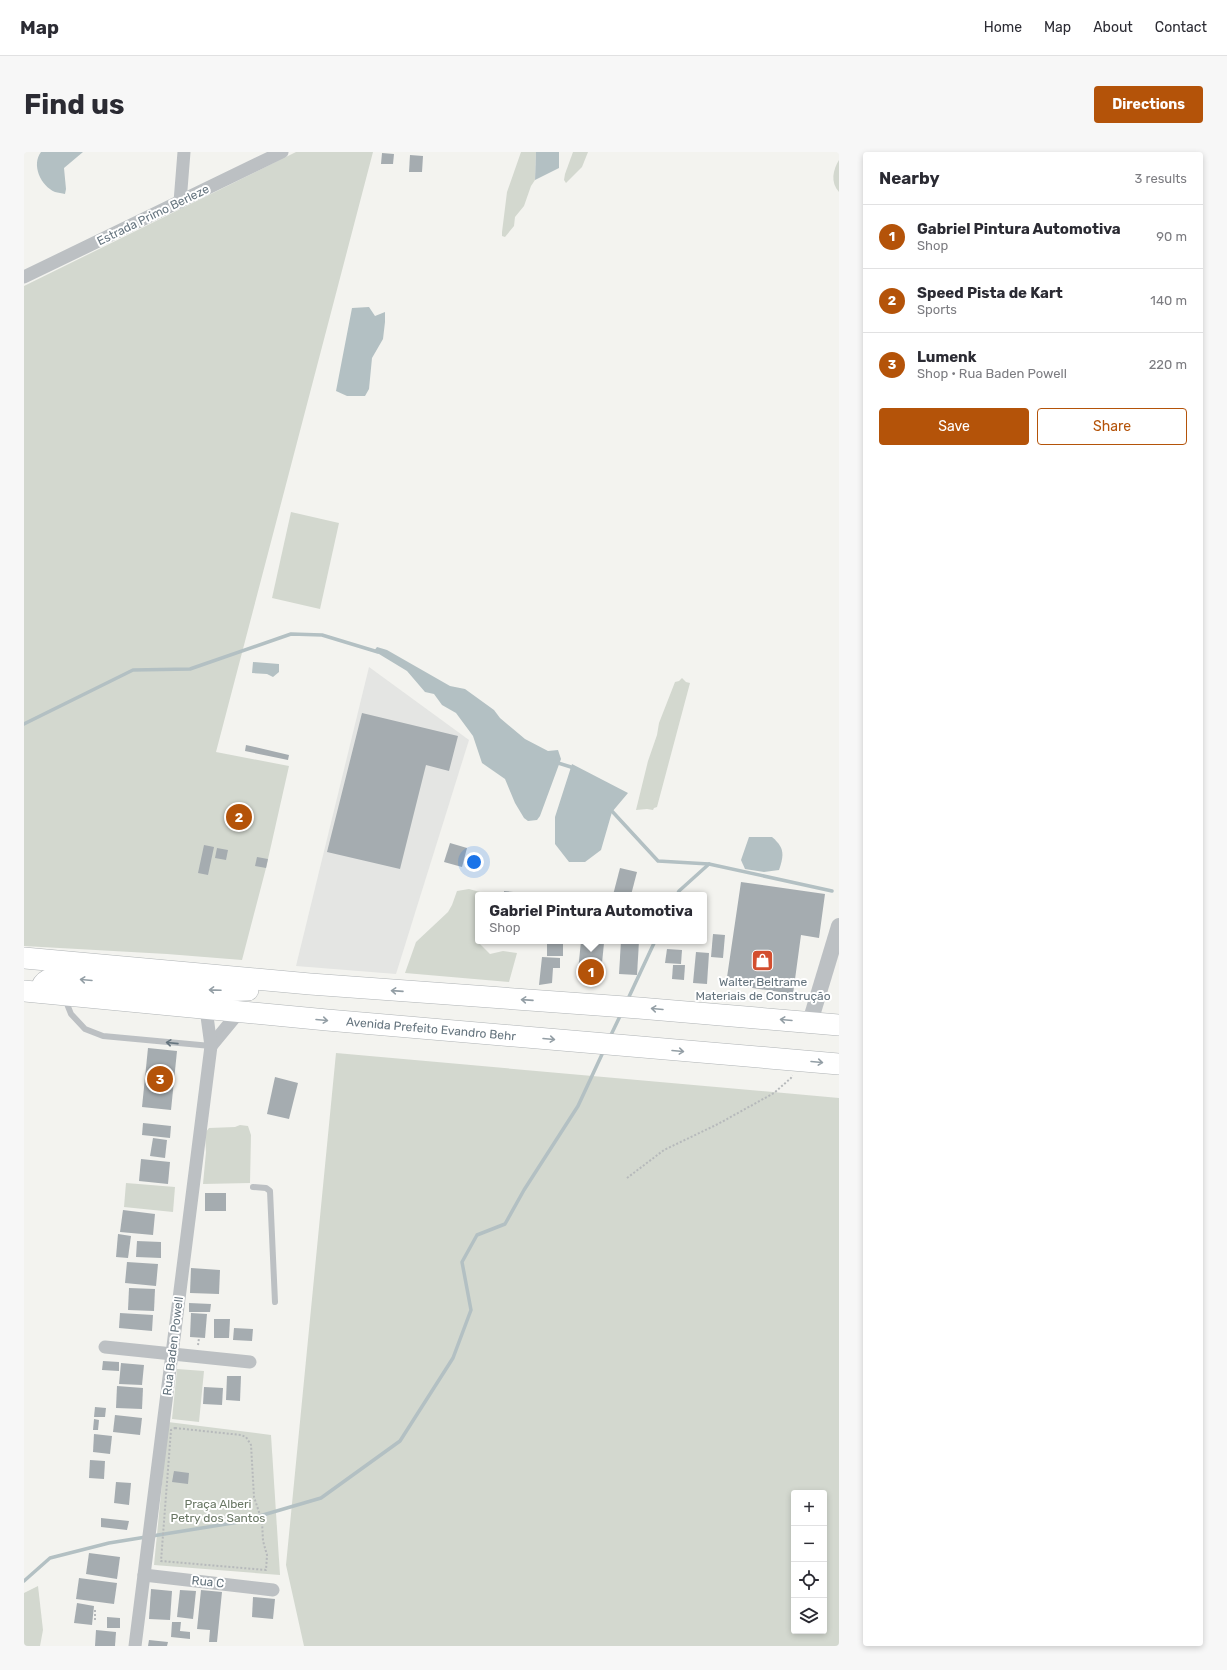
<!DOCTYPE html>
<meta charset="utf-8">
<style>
:root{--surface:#fff;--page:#f7f7f7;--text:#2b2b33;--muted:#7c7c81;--line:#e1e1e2;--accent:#b45309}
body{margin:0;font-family:Rubik,sans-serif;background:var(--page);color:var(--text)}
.controls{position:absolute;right:12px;bottom:12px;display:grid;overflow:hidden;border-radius:4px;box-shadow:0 2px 6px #0003}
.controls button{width:36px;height:36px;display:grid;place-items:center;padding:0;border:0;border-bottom:1px solid var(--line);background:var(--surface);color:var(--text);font:20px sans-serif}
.you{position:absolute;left:450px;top:710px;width:14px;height:14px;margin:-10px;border:3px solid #fff;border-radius:50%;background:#1a73e8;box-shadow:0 0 0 6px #1a73e833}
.badge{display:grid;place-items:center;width:26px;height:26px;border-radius:50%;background:var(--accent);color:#fff;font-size:13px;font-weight:700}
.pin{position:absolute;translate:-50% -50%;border:2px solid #fff;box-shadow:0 1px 4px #0006}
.popup{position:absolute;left:451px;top:740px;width:232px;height:52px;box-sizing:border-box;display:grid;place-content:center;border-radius:4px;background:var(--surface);filter:drop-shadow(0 1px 3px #0005);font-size:13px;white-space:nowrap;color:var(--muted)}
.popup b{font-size:15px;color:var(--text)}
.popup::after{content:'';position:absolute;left:50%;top:100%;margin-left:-8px;border:8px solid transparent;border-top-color:var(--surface)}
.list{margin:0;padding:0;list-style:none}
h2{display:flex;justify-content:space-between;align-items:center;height:52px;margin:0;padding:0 16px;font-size:17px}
h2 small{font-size:13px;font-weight:400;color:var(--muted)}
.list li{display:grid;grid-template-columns:26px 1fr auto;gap:12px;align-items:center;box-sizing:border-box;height:64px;padding:0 16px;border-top:1px solid var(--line)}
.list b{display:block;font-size:15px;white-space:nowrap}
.list p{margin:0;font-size:13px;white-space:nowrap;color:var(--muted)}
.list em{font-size:13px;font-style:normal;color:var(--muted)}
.actions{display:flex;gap:8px;padding:12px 16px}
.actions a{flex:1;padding:9px 0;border:1px solid var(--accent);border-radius:4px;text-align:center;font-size:14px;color:var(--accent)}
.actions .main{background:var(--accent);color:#fff}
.icon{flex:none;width:22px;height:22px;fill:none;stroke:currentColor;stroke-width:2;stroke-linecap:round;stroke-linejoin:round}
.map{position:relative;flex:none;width:815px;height:1494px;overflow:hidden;border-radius:4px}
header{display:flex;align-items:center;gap:24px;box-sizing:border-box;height:56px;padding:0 20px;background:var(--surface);border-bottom:1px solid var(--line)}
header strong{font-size:19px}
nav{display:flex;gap:22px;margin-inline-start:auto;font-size:14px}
.intro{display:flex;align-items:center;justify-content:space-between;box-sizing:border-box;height:96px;padding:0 24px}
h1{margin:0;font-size:28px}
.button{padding:10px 18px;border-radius:4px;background:var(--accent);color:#fff;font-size:14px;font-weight:700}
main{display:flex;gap:24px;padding:0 24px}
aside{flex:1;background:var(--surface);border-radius:4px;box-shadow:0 2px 6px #0003}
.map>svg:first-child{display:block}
.built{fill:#e4e5e3}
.green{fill:#d3d8cf;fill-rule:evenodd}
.water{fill:#b3c0c3}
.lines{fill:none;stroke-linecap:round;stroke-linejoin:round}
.stream{stroke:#b3c0c3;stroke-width:3.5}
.building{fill:#a5acb0}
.trunk-casing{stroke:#afb3b5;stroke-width:22}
.path{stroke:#b6b9bb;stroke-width:2;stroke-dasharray:2 2;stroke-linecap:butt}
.service{stroke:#bcc0c3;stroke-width:6}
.minor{stroke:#bcc0c3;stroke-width:13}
.tertiary{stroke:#bcc0c3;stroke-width:16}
.trunk{stroke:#fff;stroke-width:21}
.oneway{stroke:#939ea5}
.oneway2{stroke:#65747e}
.labels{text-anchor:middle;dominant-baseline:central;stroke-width:4;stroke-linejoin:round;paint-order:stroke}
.street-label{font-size:12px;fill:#65747e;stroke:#fff}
.poi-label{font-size:12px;fill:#65747e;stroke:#fff}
.park-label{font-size:12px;fill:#687663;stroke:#fff}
</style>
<header>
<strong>Map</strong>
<nav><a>Home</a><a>Map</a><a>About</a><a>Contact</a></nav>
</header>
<div class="intro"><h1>Find us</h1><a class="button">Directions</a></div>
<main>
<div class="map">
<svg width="815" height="1494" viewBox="0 0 815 1494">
<rect width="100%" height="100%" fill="#f3f3ef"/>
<path class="built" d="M345 515 445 588 372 822 272 814Z"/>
<g class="green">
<path d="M272 0H349L192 600 265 614 242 716 218 808 143 802 0 794V134Z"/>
<path d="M497 0H512L511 28 507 34 500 54 491 65 490 74 481 85 478 84V80L483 40Z"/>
<path d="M549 0H564L558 15 542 31 540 28 541 22Z"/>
<path d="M815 8V40C806 30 809 18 815 8Z"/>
<path d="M267 360 315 371 296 457 248 446Z"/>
<path d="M658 526 662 530 666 531 633 655 630 656 629 658 623 657 612 658 624 609 633 583 635 571 651 530 655 529Z"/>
<path d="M445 737 456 740V743H454V790L466 802 479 799 493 801 485 830 381 821 392 790 424 760 428 753 433 739Z"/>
<path d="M312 901 815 946V1494H280L262 1413ZM770 1341H800V1479H770Z"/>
<path d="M216 973 224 974 227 983 226 1031 179 1032 182 1000 181 981 185 976 211 975Z"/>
<path d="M102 1031 151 1035 149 1060 100 1055Z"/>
<path d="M153 1217 180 1219 175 1270 148 1267Z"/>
<path d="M144 1270 247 1283 256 1423 130 1413Z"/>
<path d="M14 1434 19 1478 16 1494H0V1441Z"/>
</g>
<g class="water">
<path d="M17 0H59L40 16 42 37 41 42C38 41 34 41 31 40 17 34 7 13 17 0Z"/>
<path d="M512 0H535V16L511 28Z"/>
<path d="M345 155 351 164 361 160V170L359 187 348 206 345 237 341 244H323L312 239 328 156Z"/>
<path d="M353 495 363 498 426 534 441 537 470 558 476 566 501 587 524 599 534 598 537 607 516 664 513 668 504 669 500 666 491 651 481 627 458 611 449 584 432 561 418 553 410 542 401 540 383 519 350 499Z"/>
<path d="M229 510 255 512V520L249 525 243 522 228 521Z"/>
<path d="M548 612 604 641 588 660 577 698 561 710H545L531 692V665Z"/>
<path d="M725 685H748C761 696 760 703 755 718L740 720 721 717 717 708Z"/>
</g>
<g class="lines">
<g class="stream">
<path d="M0 572 109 518 166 517 267 482 298 483 354 500"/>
<path d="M531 610 547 615 551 618"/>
<path d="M586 657 634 709 685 712"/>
<path d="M653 743 655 739 685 712 808 739"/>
<path d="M603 849 631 789"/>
<path d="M586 885 597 862"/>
<path d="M128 1384 215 1370 297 1346 376 1289 429 1206 447 1158 438 1110 453 1083 481 1072 500 1038 554 954 580 898"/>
<path d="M0 1429 26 1406 85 1391 122 1385"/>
</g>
</g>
<g class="building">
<path d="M358 1 370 2 369 12H357Z"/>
<path d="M386 3 399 4 398 20H385Z"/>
<path d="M338 561 434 584 425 619 402 613 376 717 303 700Z"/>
<path d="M222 593 265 603 264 608 221 599Z"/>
<path d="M426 691 443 696 438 715 420 710Z"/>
<path d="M180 693 190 695 184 723 174 721Z"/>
<path d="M193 696 204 698 202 708 191 706Z"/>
<path d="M233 705 244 707 242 716 231 714Z"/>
<path d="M596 716 613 720 607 743H589Z"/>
<path d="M717 730 801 742 795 786 777 783 769 842 702 832Z"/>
<path d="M480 739 500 741V743H480Z"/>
<path d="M689 782 701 783 699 806 687 805Z"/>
<rect x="523" y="789" width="16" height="15"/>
<path d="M557 789 580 791 577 821 554 819Z"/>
<path d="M597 789H615L613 823 595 822Z"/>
<path d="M643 797 658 798 657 812 641 811Z"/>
<path d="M672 800 685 801 683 832 669 831Z"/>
<path d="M518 805 536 806V816H529L528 831 515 833Z"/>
<path d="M649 813H661L660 828 648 827Z"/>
<path d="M124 896 153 899 147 958 118 955Z"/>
<path d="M251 925 274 931 265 967 243 962Z"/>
<path d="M119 971 147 974 146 986 118 983Z"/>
<path d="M129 986 143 988 141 1006 126 1004Z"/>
<path d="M117 1007 146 1010 144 1032 115 1029Z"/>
<rect x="181" y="1041" width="21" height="18"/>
<path d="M99 1058 131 1062 129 1083 96 1080Z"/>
<path d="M94 1082 107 1084 104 1106 92 1105Z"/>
<path d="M113 1089 137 1090V1106L112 1105Z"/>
<path d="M103 1110 134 1112 132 1134 101 1131Z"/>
<path d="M167 1116 196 1118 195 1142 166 1141Z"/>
<path d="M105 1136 131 1137 130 1159 104 1158Z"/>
<path d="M165 1151 187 1152 186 1160H165Z"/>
<path d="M96 1161 129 1163 128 1179 95 1176Z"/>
<path d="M167 1161 183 1162 181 1186 166 1185Z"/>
<path d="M190 1167H206L205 1186H190Z"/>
<path d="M210 1176 229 1177 228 1189 209 1188Z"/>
<path d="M79 1209 95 1210V1219L78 1218Z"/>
<path d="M97 1211 120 1213 118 1233 95 1232Z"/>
<path d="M203 1224H217L216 1249 202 1248Z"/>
<path d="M93 1234 119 1236 118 1257 92 1256Z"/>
<path d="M180 1235 199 1236 198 1253 179 1252Z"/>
<path d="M71 1255 82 1256 81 1265H70Z"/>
<path d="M91 1263 118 1266 116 1283 89 1280Z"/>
<path d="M70 1267 75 1268 74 1278H69Z"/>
<path d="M70 1282 88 1284 86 1302 69 1300Z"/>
<path d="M66 1308 81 1309 80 1327 65 1326Z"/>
<path d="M150 1319 165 1321 164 1332 148 1330Z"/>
<path d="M92 1330 107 1331 105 1353 90 1351Z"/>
<path d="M77 1366 105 1369 103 1378 77 1375Z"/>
<path d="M65 1401 96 1405 93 1427 62 1422Z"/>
<path d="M55 1426 93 1431 90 1452 52 1447Z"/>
<path d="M127 1437 148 1439 146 1468 125 1467Z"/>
<path d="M156 1438 172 1439 169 1467 153 1465Z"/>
<path d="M177 1438 198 1440 193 1490H185L186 1478 173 1477Z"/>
<path d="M229 1445 251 1447 249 1467 228 1465Z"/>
<path d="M53 1451 70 1454 68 1473 50 1471Z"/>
<path d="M83 1465 96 1466V1476H83Z"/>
<path d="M148 1470H157L156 1479 166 1480V1487L147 1485Z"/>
<path d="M72 1478 92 1480 91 1494H71Z"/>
<path d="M125 1488 144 1490 143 1494H124Z"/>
</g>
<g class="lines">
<defs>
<g id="trunk">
<path d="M0 806 286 832 615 856 815 873"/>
<path d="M0 839 303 868 815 912"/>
<path d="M16 840C19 827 26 826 39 826L192 839 224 838"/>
</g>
</defs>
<use href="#trunk" class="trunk-casing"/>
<g class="path">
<path d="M603 1026 640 998 694 972 750 941 767 926 768 923"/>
<path d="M174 1193 175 1186"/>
<path d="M151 1276 217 1283 222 1285 227 1293 230 1345 238 1369 239 1389 243 1403 242 1418 137 1409 147 1278Z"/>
<path d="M71 1468V1456"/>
</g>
<g class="service">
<path d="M41 847 47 862 61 877 79 884 187 894"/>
<path d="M229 1035 242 1036 246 1039 251 1150"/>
</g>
<g class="minor">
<path d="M156 50 160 0"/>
<path d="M0 125 258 0"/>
<path d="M187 894 215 860"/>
<path d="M81 1195 226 1210"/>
<path d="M120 1423 249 1438"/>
<path d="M111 1494 187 894 182 857"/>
</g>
<path class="tertiary" d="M786 870 815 774"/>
<use href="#trunk" class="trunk"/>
</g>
<defs><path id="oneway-shaft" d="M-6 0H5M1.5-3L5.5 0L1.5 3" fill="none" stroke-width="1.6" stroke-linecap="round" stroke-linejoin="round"/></defs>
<g class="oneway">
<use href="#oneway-shaft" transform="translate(62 828) rotate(-175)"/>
<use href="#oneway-shaft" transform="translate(191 838) rotate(-178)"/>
<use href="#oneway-shaft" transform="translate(373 839) rotate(-176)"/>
<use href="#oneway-shaft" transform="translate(503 848) rotate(-176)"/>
<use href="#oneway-shaft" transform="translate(633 857) rotate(-175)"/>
<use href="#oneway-shaft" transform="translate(298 868) rotate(5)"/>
<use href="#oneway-shaft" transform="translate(762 868) rotate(-175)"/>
<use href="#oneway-shaft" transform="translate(525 887) rotate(5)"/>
<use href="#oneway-shaft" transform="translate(654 899) rotate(5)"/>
<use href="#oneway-shaft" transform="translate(793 910) rotate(5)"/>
</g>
<use class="oneway2" href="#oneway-shaft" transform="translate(148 891) rotate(-174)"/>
<defs>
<symbol id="shop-square" viewBox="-11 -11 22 22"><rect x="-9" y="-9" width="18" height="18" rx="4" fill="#d34e2f" stroke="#fff"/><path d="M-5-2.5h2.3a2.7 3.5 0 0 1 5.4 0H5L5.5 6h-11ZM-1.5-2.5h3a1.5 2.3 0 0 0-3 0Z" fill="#fff"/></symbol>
</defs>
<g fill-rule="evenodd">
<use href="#shop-square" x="726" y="796" width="25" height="25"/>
</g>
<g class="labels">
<g class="street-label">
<text transform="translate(129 63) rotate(-26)">Estrada Primo Berleze</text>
<text transform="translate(407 877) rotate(5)">Avenida Prefeito Evandro Behr</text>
<text transform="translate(149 1194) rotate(-83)">Rua Baden Powell</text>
<text transform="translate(184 1430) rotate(6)">Rua C</text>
</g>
<g class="poi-label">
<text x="739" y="830">Walter Beltrame<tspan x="739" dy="14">Materiais de Construção</tspan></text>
</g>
<g class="park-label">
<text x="194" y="1352">Praça Alberi<tspan x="194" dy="14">Petry dos Santos</tspan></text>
</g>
</g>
</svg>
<div class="controls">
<button>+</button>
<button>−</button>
<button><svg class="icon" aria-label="locate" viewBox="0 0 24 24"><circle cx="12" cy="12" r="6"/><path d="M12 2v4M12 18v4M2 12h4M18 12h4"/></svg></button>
<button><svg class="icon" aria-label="layers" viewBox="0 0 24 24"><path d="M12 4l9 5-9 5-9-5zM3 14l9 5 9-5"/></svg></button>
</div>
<div class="you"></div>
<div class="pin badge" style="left:567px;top:820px">1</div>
<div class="popup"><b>Gabriel Pintura Automotiva</b>Shop</div>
<div class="pin badge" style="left:215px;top:665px">2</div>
<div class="pin badge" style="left:136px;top:927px">3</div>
</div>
<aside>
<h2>Nearby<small>3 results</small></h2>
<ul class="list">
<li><span class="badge">1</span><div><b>Gabriel Pintura Automotiva</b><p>Shop</p></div><em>90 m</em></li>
<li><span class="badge">2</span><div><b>Speed Pista de Kart</b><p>Sports</p></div><em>140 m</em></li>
<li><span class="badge">3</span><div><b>Lumenk</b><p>Shop · Rua Baden Powell</p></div><em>220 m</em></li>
</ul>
<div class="actions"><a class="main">Save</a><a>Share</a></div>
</aside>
</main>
